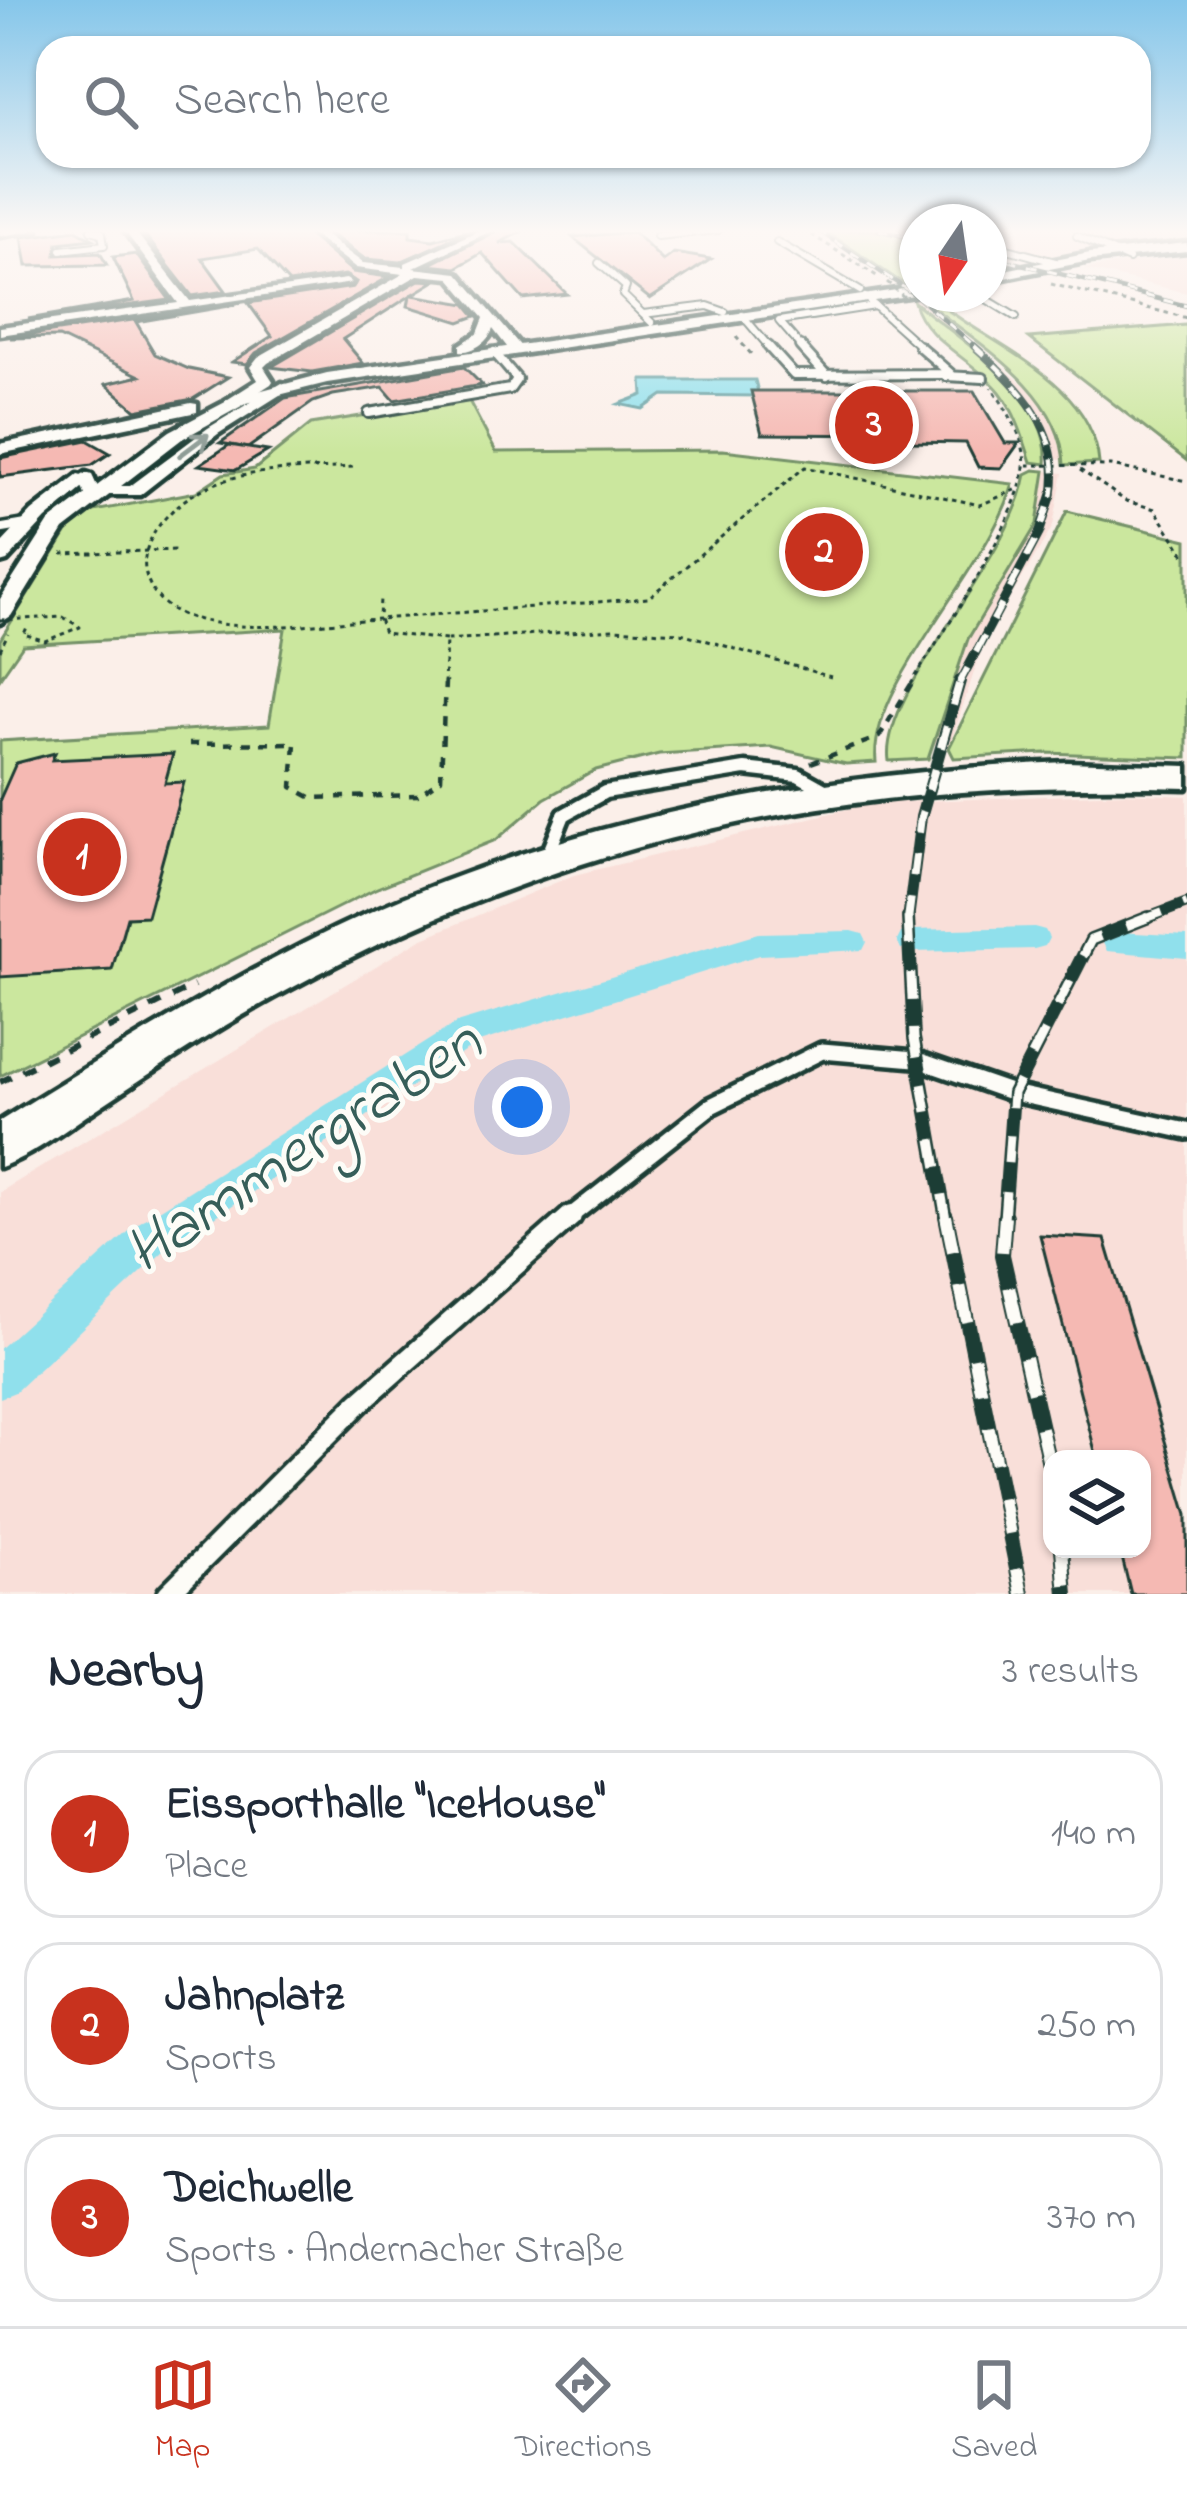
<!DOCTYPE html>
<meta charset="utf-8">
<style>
:root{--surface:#fff;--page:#f2f2f3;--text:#1f2937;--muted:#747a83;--line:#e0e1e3;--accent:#c8321e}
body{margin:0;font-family:"Indie Flower",sans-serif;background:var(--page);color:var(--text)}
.controls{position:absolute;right:36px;bottom:36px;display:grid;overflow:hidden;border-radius:24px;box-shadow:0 3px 9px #0004}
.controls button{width:108px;height:108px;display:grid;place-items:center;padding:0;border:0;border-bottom:3px solid var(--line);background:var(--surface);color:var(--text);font:60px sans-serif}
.compass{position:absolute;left:899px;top:204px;width:108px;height:108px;border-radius:50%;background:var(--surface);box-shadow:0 3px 9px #0004;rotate:193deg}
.you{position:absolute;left:522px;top:1107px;width:42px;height:42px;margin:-30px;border:9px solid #fff;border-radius:50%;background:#1a73e8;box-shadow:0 0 0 18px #1a73e833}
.badge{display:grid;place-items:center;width:78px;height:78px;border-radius:50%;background:var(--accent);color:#fff;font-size:39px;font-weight:700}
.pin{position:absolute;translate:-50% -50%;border:6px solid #fff;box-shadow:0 3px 12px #0006}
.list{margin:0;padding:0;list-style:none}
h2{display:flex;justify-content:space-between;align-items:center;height:156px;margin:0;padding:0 48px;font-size:51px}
h2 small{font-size:39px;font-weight:400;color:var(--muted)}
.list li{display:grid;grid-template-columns:78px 1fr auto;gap:36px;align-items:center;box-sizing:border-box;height:168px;margin:0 24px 24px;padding:0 24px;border:3px solid var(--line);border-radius:36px}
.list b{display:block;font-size:45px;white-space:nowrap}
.list p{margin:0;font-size:39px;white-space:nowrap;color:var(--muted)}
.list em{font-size:39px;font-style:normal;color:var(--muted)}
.icon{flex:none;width:66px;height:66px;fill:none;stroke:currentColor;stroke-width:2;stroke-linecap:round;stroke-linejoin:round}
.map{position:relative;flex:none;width:1187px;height:1594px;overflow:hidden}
.search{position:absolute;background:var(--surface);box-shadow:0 3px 9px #0004;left:36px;right:36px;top:36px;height:132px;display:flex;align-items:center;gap:30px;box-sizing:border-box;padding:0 42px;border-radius:36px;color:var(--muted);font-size:45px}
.sheet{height:732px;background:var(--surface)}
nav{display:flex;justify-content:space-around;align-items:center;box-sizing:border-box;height:168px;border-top:3px solid var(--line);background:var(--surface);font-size:33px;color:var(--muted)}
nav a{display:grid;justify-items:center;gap:6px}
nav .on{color:var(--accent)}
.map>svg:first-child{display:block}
.built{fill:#f9dfd9;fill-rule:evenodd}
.green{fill:#cbe79e;stroke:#759269;stroke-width:3}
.water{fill:#90e0ec;stroke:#639fa2;stroke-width:3}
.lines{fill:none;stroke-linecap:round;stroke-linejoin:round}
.canal{fill:#90e0ec;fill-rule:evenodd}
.building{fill:#f5b9b3;stroke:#1f3d34;stroke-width:3}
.service-far5-casing{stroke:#1f3d34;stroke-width:10}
.service-far4-casing{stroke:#1f3d34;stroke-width:14}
.service-far3-casing{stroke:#1f3d34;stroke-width:16}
.service-far2-casing{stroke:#1f3d34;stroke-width:21}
.service-far1-casing{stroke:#1f3d34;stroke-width:24}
.service-casing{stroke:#1f3d34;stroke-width:28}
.minor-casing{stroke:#1f3d34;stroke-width:9}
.tertiary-casing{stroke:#1f3d34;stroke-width:9}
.primary-casing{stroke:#1f3d34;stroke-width:9}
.path-far2{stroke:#1f3d34;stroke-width:3;stroke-dasharray:4.5 4.5;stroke-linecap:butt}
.path-far1{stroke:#1f3d34;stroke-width:4.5;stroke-dasharray:9 9;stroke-linecap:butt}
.path{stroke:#1f3d34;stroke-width:6;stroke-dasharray:12 12;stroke-linecap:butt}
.service-far5{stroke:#fdfcf7;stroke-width:6}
.service-far4{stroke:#fdfcf7;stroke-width:8}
.service-far3{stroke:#fdfcf7;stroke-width:9}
.service-far2{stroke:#fdfcf7;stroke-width:12}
.service-far1{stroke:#fdfcf7;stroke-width:15}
.service{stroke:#fdfcf7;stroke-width:20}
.minor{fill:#fdfcf7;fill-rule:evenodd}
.tertiary{fill:#fdfcf7;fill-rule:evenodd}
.primary{fill:#fdfcf7;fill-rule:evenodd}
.rail-far5-casing{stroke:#1f3d34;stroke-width:4.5}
.rail-far4-casing{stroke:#1f3d34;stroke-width:8}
.rail-far3-casing{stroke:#1f3d34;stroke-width:9}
.rail-far2-casing{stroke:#1f3d34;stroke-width:12}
.rail-far1-casing{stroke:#1f3d34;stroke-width:14}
.rail-casing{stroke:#1f3d34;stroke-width:16}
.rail-far5{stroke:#fdfcf7;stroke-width:3;stroke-dasharray:10;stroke-linecap:butt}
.rail-far4{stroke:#fdfcf7;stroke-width:4.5;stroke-dasharray:14;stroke-linecap:butt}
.rail-far3{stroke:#fdfcf7;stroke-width:6;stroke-dasharray:18;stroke-linecap:butt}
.rail-far2{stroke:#fdfcf7;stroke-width:8;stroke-dasharray:22;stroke-linecap:butt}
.rail-far1{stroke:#fdfcf7;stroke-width:9;stroke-dasharray:28;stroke-linecap:butt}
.rail{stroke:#fdfcf7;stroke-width:12;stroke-dasharray:36;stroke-linecap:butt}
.path-bridge{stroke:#1f3d34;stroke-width:3;stroke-dasharray:4.5 4.5;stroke-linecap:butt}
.oneway{stroke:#8e9c96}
.labels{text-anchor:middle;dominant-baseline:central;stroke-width:10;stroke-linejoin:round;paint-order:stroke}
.near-water-label{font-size:66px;font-style:italic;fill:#365e59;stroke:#fdfcf7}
</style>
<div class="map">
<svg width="1187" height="1594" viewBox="0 0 1187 1594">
<rect width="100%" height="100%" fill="#fbefe9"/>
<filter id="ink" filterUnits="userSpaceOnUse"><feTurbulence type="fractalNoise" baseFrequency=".00833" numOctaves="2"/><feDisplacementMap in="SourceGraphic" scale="24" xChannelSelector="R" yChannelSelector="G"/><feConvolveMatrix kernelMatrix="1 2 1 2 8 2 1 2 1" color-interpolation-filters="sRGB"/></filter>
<g filter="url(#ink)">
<g class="built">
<path d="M989 230H1187V245L1045 262 989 246Z"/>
<path d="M1187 256V293L1084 269 1134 262Z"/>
<path d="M910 298H920L1028 388 1052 419 1064 460 1046 458V447L986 362Z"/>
<path d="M1045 471 1063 473 1053 526 984 642 949 748 932 744 968 639 1037 524Z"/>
<path d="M1125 793 1187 796V1594H0V1192L421 939 574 875 873 803ZM1052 1459H1142V1549H1052Z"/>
</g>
<g class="green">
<path d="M824 230H874L917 240V282L902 283Z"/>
<path d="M960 295 933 299C990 346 1092 379 1099 463L1064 465C1062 389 971 339 918 296Z"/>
<path d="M914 302C961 341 1051 395 1046 464L1031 462C1023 437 1016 413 1000 392 976 361 924 341 914 302Z"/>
<path d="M1187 325V461L1029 338Z"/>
<path d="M468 399 496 452 723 450 1013 484C989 569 868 685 876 762L846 764 771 747 659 754 596 770 544 799 496 840 377 888 0 1076V741L269 725 285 629 23 645 0 678V640L78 514 196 492 223 474 255 469 311 424Z"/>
<path d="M1034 470 1045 471 1037 524 968 639 928 759 889 761C879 693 1011 562 1026 474Z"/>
<path d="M1067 511 1187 540V758L1046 753 954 758 949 748Z"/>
</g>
<path class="water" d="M642 380H755L759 396 663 395 643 409 619 404 643 395Z"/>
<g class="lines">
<g class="canal">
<path d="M1034 927 1045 930 1049 938 1045 946 1034 949 912 952 901 949 897 941 901 933 912 930Z"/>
<path d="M852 931 863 934 867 942 863 950 759 955 479 1042 165 1250 15 1392 0 1398V1348L137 1224 456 1023 759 933Z"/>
<path d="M1118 932 1187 936V958L1107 951 1103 943 1107 935Z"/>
</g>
</g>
<g class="building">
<path d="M76 230 93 239 58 243 56 255 100 253 107 265 27 266 22 237Z"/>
<path d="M141 230H303L353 272 389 277 256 353 247 364 232 362 272 336 248 303 353 287 356 282 345 275 289 283 258 249 202 258 226 291 192 296Z"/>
<path d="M325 230H410V237L433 240 470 230 401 262 365 259Z"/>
<path d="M497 230H525L499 243 514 242 567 294 523 299 482 253 456 268 429 265Z"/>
<path d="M634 232 663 261 674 253 711 259 650 299 572 237Z"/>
<path d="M136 254 170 300 28 319 134 301 113 257Z"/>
<path d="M419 280 435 281 412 295 466 304 476 316 460 322 408 306 410 296 343 339 363 363 312 372 271 367Z"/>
<path d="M235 305 136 322 155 354 189 369 228 377 193 399 136 410 106 384 140 376 59 337 10 338Z"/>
<path d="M464 367 482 385 394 400 383 387 333 395 313 402 248 448 220 443 285 398Z"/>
<path d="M751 391H974L1005 443H1019L1001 468 978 467 966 443 911 442 907 435 762 434Z"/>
<path d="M87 440 110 453 92 465 0 477V458Z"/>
<path d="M229 445 268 451 236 470 199 465Z"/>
<path d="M55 753 52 760 173 754 165 783 184 782 147 916 127 917 112 970 0 977V799L16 763Z"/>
<path d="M1040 1235 1105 1239 1187 1515V1594H1131L1120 1549H1142V1459H1097Z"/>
</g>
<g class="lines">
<defs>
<g id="service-far5">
<path d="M657 236 718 230"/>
<path d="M1077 236 1129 259"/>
<path d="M777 242 860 291"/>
<path d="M989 244 1059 263"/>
<path d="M61 250 104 245 102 233 91 230"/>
<path d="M599 263 626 287 623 295 652 323"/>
<path d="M978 294 1016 317"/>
<path d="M865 297 923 349"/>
<path d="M643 314 708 306 725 312"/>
<path d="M742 315 771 349"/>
<path d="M803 349 779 321 875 306"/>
</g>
<g id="service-far4">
<path d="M768 346 794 375 951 374 919 346"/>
<path d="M800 346 827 376"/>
<path d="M946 376 983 378"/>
<path d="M369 413 510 389 517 379 494 352"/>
</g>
<path id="service-far3" d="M0 529 29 524"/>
<path id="service-far2" d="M547 857 564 815 605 792 745 769 798 775 823 789"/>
<path id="service-far1" d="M567 1219 711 1106 822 1051 915 1059 1013 1093 1187 1131"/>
<path id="service" d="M168 1594 359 1403 571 1216"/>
<g id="minor">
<path d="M0 230H37L0 236Z"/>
<path d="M124 230H134L190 301 346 279 352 283 0 335V327L178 303Z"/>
<path d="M307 230H318L363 263 405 267V263L480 230H493L413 268 458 273 523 349 511 352 493 329C489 341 473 353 460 351V345L478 333 484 318 450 278 418 275 268 363 264 367 273 381 271 384 235 407H225V401L258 380 250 367 258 357 403 274 356 268Z"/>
<path d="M282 383 294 386 218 434 140 495H85L78 478 86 473 92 475 97 486H130L208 428Z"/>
</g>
<g id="tertiary">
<path d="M1187 243V251L1090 261 989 281V273L1090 253Z"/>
<path d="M917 287V294H921L327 383 247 403 182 439 64 530 11 616 0 623V599L49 522 170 431 235 397 327 373Z"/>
<path d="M191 403 197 404V412L0 454V444Z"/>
<path d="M78 475 94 479 46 519 7 561 0 563V545L32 511Z"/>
</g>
<path id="primary" d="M1067 762 1187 766V788C855 778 580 832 286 991 222 1025 161 1066 101 1106 69 1127 36 1154 0 1167V1121C118 1048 236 973 363 915 587 815 823 772 1067 762Z"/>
</defs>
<use href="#service-far5" class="service-far5-casing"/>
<use href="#service-far4" class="service-far4-casing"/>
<use href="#service-far3" class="service-far3-casing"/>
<use href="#service-far2" class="service-far2-casing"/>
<use href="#service-far1" class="service-far1-casing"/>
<use href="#service" class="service-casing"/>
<use href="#minor" class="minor-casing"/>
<use href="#tertiary" class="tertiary-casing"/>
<use href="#primary" class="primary-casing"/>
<g class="path-far2">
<path d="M804 230 880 278"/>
<path d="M1051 284 1187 318"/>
<path d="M736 337 752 355"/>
<path d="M1027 465 1111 466 1187 481"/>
<path d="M353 467C283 472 205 463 158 527 149 540 143 554 145 570 149 592 165 609 186 616 245 636 318 622 379 619L380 598"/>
<path d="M1080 470 1126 501 1155 509 1187 558"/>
<path d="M62 554 177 550"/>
<path d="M446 640 384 633 379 619 648 598 805 467 980 505 1018 489"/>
<path d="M0 650 8 633"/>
<path d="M444 684 446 640 614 629 681 633 831 677"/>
<path d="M911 684C939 638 1032 504 1024 453 1020 429 1005 408 992 387"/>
</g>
<g class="path-far1">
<path d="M189 744 295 743 292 787 312 798 418 795 441 779 445 681"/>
<path d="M811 763 879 737 913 681"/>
</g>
<path class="path" d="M0 1082 194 986"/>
<use href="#service-far5" class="service-far5"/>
<use href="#service-far4" class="service-far4"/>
<use href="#service-far3" class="service-far3"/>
<use href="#service-far2" class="service-far2"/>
<use href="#service-far1" class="service-far1"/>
<use href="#service" class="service"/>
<use href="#minor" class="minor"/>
<use href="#tertiary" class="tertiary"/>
<use href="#primary" class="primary"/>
<defs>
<g id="rail-far5">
<path d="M818 230 915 295 978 349"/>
<path d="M879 230 917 239"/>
<path d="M989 256 1187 306"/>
</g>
<path id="rail-far4" d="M974 346C1020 387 1064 432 1052 497"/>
<path id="rail-far3" d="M959 684 1039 534 1052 494"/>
<g id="rail-far2">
<path d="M908 920 921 817 960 681"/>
<path d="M1142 920 1187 903"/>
</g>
<g id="rail-far1">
<path d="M908 917 914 1038 946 1219"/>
<path d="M1004 1219 1013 1093 1091 940 1149 917"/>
</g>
<g id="rail">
<path d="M946 1216 1022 1594"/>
<path d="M1005 1216 1002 1255 1052 1477"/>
<path d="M1062 1549 1066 1594"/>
</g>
</defs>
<use href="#rail-far5" class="rail-far5-casing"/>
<use href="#rail-far4" class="rail-far4-casing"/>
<use href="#rail-far3" class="rail-far3-casing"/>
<use href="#rail-far2" class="rail-far2-casing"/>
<use href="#rail-far1" class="rail-far1-casing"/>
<use href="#rail" class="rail-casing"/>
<use href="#rail-far5" class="rail-far5"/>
<use href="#rail-far4" class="rail-far4"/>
<use href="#rail-far3" class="rail-far3"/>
<use href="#rail-far2" class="rail-far2"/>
<use href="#rail-far1" class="rail-far1"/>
<use href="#rail" class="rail"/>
<g class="path-bridge">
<path d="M887 282 905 298"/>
<path d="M0 620 63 617 80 627 45 641 24 634 28 625"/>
</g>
</g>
<defs><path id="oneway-shaft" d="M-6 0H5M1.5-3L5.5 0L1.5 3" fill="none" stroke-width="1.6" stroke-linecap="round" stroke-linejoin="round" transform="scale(3)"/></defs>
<use class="oneway" href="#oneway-shaft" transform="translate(194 445) rotate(-37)"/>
</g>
<linearGradient id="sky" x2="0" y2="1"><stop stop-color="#85c6ea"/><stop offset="0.51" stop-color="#fdf8f5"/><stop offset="1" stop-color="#fdf8f5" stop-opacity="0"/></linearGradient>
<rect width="1187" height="453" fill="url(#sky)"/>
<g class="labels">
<g class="near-water-label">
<text transform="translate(305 1150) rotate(-33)">Hammergraben</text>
</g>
</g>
</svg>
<div class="controls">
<button><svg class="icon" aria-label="layers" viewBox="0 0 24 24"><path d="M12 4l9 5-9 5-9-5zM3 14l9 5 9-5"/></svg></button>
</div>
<svg class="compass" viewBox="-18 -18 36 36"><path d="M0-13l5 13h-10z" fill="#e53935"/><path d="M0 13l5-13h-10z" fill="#747a83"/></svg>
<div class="you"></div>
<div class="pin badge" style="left:82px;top:857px">1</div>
<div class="pin badge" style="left:824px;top:552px">2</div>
<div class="pin badge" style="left:874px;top:425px">3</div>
<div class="search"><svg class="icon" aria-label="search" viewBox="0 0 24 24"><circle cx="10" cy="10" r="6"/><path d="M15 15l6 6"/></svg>Search here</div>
</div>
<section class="sheet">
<h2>Nearby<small>3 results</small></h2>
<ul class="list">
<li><span class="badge">1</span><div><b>Eissporthalle &quot;IceHouse&quot;</b><p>Place</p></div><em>140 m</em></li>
<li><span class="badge">2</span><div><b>Jahnplatz</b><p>Sports</p></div><em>250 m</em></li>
<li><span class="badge">3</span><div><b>Deichwelle</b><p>Sports · Andernacher Straße</p></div><em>370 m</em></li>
</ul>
</section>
<nav>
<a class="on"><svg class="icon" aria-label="map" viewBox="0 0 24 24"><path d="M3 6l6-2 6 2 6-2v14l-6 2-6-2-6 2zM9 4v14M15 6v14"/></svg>Map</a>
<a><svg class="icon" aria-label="directions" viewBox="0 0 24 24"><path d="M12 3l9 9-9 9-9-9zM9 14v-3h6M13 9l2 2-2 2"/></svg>Directions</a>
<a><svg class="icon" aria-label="saved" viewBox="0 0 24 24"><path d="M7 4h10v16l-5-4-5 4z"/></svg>Saved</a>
</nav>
